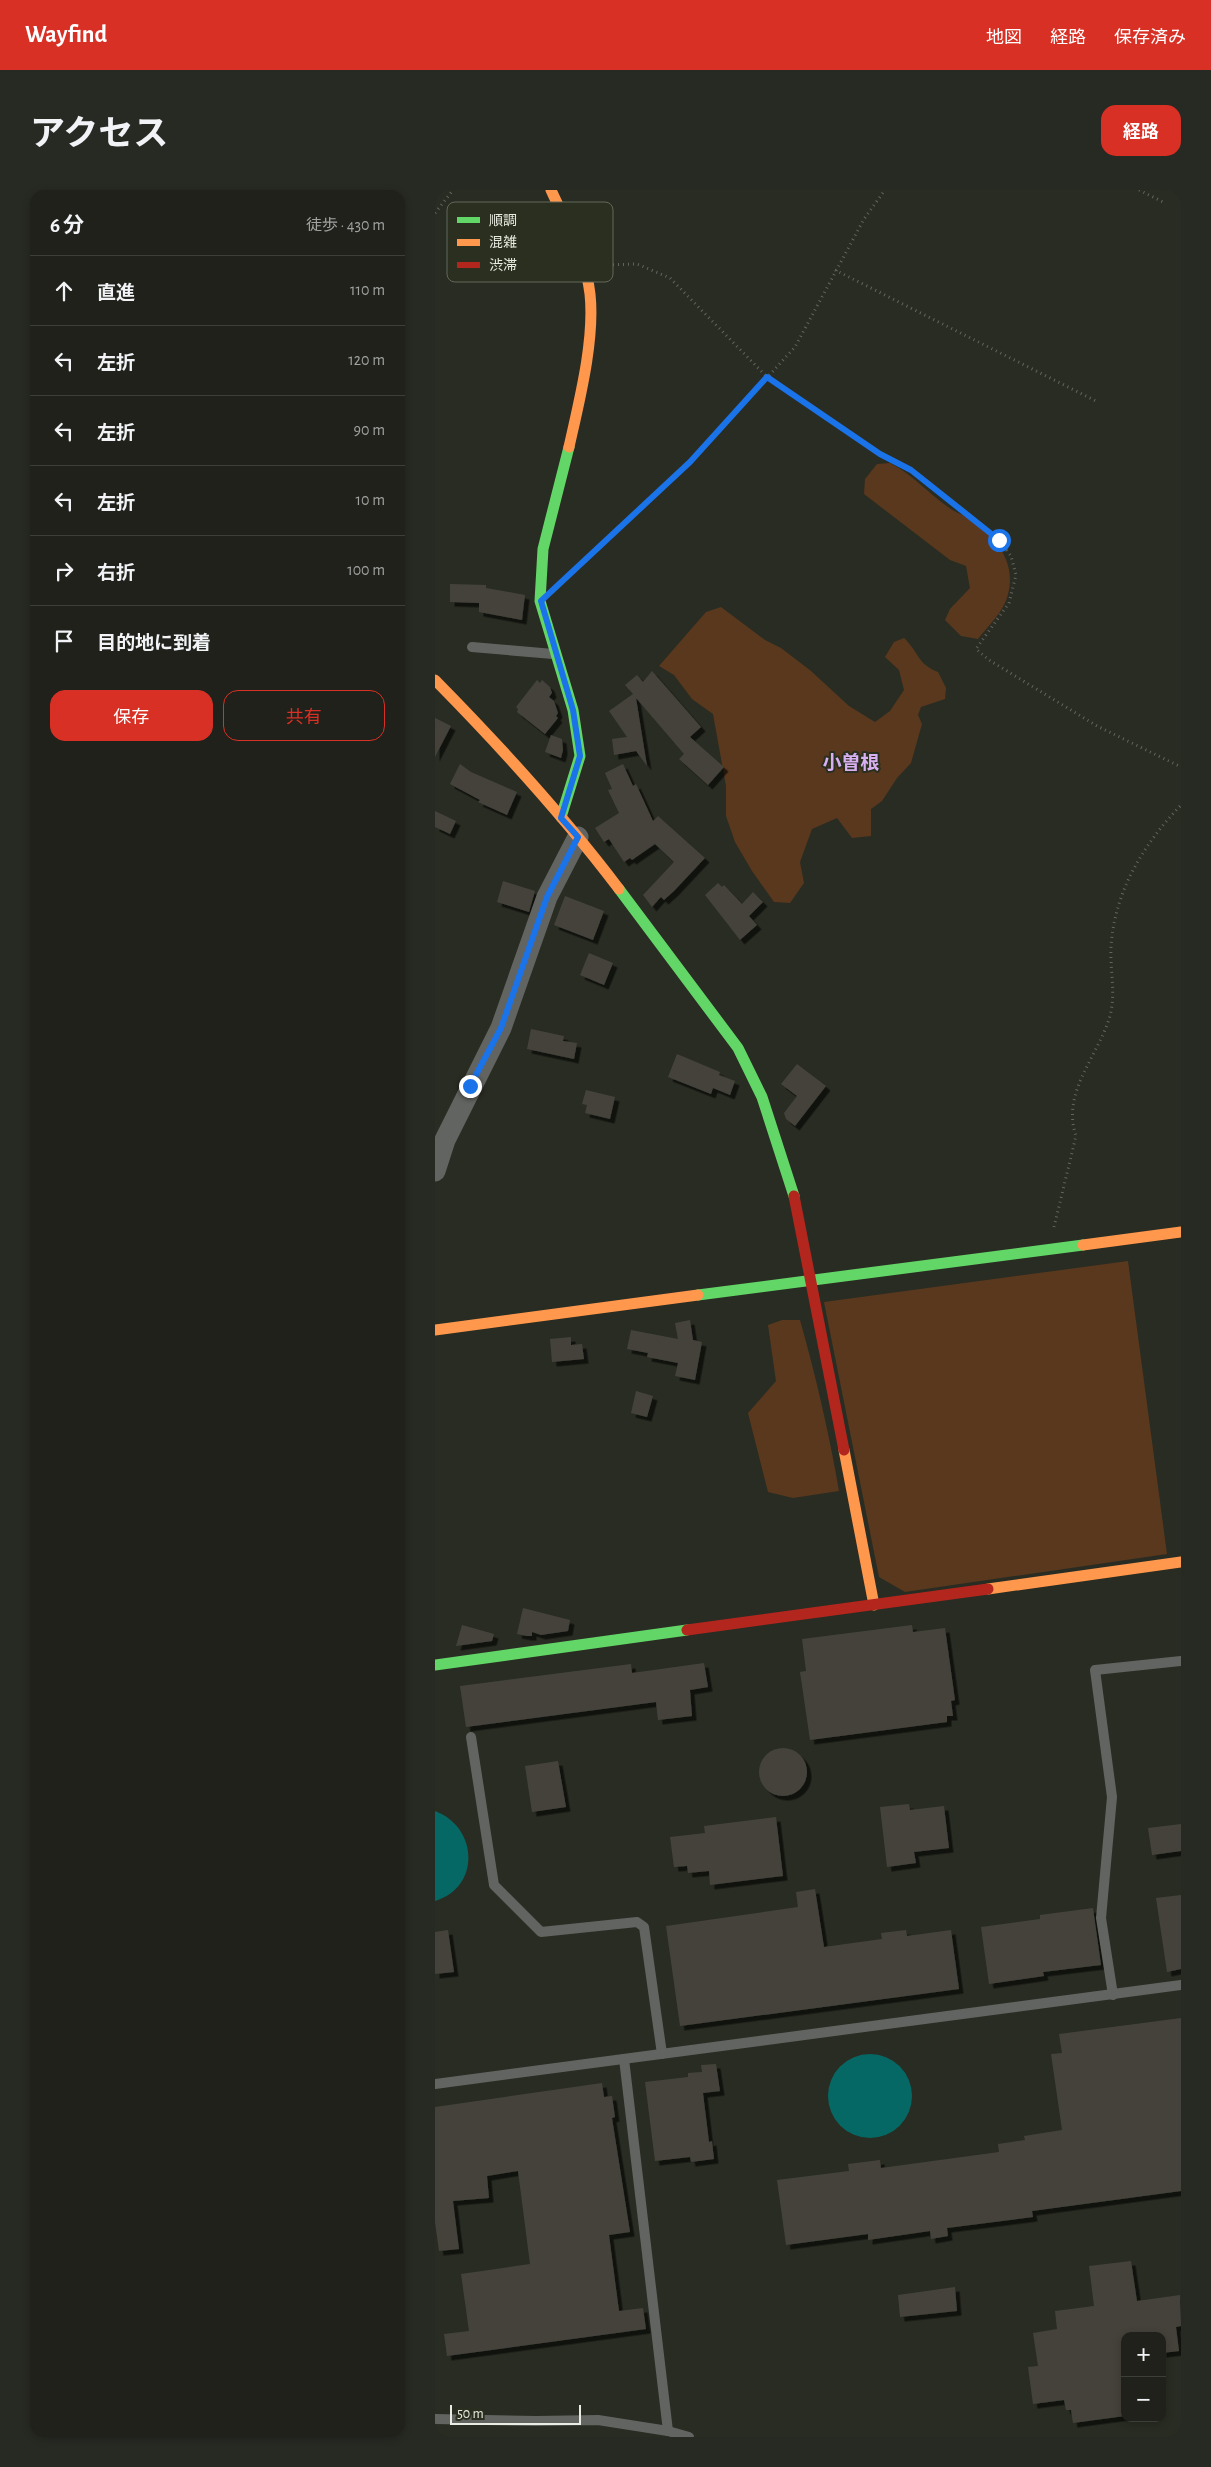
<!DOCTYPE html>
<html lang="ja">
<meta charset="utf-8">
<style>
:root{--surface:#1f211a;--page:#272923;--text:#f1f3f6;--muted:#a1a3a2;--line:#3c3e39;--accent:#d93025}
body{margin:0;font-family:"Alegreya Sans","Noto Sans JP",sans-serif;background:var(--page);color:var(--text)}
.controls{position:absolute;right:15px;bottom:15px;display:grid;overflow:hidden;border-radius:10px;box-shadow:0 2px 8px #0003}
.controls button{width:45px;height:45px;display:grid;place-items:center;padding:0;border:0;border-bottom:1px solid var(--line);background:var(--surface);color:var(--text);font:25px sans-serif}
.scale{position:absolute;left:15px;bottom:12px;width:131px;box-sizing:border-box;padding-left:5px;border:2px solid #e8ece2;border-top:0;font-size:14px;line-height:18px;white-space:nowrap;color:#e8ece2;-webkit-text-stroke:4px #2a2f1f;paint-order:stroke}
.stop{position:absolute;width:15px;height:15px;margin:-11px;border:4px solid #1a73e8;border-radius:50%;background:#fff}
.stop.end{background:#1a73e8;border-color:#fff;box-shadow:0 1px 5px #0008}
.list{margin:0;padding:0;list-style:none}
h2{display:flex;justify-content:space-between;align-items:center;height:65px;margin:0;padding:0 20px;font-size:21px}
h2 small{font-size:16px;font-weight:400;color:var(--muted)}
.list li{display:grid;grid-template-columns:32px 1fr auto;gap:15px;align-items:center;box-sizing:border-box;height:70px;padding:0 20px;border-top:1px solid var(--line)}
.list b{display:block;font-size:19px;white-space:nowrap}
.list em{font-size:16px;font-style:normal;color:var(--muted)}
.actions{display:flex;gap:10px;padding:15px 20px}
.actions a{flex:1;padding:11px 0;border:1px solid var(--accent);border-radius:15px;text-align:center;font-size:18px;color:var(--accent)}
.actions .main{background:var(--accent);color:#fff}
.icon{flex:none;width:28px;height:28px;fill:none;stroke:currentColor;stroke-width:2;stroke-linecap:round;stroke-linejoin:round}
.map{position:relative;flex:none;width:746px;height:2247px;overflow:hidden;border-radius:15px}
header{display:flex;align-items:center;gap:30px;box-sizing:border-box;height:70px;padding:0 25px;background:var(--accent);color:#fff}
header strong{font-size:24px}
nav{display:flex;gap:28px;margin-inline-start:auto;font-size:18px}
.intro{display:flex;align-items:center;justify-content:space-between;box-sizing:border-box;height:120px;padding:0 30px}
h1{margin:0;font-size:35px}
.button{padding:12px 22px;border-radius:15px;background:var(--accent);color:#fff;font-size:18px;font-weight:700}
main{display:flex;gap:30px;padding:0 30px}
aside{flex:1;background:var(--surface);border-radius:15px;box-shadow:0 2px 8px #0003}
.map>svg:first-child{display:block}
.green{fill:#59381e}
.water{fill:#066864}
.building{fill:#44433b;filter:url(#shadow)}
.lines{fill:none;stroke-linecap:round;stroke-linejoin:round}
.path{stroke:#636561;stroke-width:3;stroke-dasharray:1 4;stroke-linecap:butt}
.lane{stroke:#626461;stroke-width:10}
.street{stroke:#626461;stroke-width:21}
.fast{stroke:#63d668;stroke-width:11}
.slow{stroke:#ff974d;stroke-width:11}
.jam{stroke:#b3261e;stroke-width:11}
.route{stroke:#1a73e8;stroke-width:6}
.labels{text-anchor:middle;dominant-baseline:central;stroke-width:4;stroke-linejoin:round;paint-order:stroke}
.neighbourhood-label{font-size:19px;font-weight:bold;fill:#d8aff0;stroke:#2a2f1f}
.key{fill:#2a2f1f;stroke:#63685a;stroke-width:1}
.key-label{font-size:14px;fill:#e8ece2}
</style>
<header>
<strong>Wayfind</strong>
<nav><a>地図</a><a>経路</a><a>保存済み</a></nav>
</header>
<div class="intro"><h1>アクセス</h1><a class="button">経路</a></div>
<main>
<aside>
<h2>6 分<small>徒歩 · 430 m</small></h2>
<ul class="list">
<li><svg class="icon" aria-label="ahead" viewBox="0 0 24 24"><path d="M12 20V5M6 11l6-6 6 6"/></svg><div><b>直進</b></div><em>110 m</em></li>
<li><svg class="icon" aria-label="left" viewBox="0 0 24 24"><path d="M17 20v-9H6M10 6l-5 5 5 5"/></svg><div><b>左折</b></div><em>120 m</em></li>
<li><svg class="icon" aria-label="left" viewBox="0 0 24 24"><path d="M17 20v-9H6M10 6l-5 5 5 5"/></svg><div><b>左折</b></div><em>90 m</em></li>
<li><svg class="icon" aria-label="left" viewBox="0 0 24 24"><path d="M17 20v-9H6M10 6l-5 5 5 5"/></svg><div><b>左折</b></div><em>10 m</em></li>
<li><svg class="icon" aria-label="right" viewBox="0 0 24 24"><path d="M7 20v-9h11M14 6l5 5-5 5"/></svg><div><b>右折</b></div><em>100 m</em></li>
<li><svg class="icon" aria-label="arrive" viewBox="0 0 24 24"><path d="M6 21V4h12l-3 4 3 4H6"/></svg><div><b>目的地に到着</b></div></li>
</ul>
<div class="actions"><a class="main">保存</a><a>共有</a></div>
</aside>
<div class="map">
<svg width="746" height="2247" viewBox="0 0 746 2247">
<defs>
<filter id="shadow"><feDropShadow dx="4.5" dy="4.5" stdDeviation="0" flood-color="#0009"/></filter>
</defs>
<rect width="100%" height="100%" fill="#292c22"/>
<g class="green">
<path d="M455 273C477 284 493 303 513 317 519 322 527 324 533 328 562 347 583 373 572 408 567 423 553 436 543 449L526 446 510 430 515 419 535 398 531 376 515 370 429 304 430 289 442 274Z"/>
<path d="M286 417 330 450 346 458 376 481 414 516 440 532 455 521 469 500 464 480 450 467 459 452 469 448C484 462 482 474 503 482L511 498 510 509 486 517 483 525 487 534 476 573 462 588 447 611 436 619V646L417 648 402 628 377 639 365 672 369 693 355 713 339 712 317 681 300 652 291 626V596L278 524 257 509 239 485 224 476 271 422Z"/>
<path d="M693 1071 732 1364 470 1402 444 1387 389 1112Z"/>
<path d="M347 1130H365C381 1187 394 1243 404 1301L358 1308 333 1302 313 1223 341 1191 333 1135Z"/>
</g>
<g class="water">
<path d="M0 1621C43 1637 46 1697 0 1711Z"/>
<circle cx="435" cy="1906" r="42"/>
</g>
<g class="building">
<path d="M15 394 51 395V398L90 405 87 430 44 422V413L15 412Z"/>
<path d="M217 481 266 537 255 547 289 577 273 595 244 569 249 564 201 508 212 576 201 561 179 565 177 549 192 547 174 521 198 504 190 495 202 485 208 492Z"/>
<path d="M102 490 105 493 107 490 115 497 117 503 114 507 119 511 123 523 121 526 123 528 110 544 82 522 83 519 81 517Z"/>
<path d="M0 528 16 536 0 567Z"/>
<path d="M116 545 127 549 128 560 126 568 110 562Z"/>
<path d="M25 574 36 582 82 602 72 625 43 612 45 610 15 594Z"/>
<path d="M188 574 198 596 201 594 218 631 223 626 270 668 239 701 229 710 226 707 217 717 208 705 239 672 220 654 197 670 195 668 189 672 174 649 169 652 160 638 184 623 173 600 177 599 170 583Z"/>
<path d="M0 621 21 631 15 644 0 637Z"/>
<path d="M68 691 100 701 94 722 62 712Z"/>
<path d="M283 693 287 697 289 695 307 714 318 702 328 712 314 726 322 735 305 750 270 705Z"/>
<path d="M130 706 169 721 158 750 119 735Z"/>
<path d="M154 763 178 773 169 795 145 785Z"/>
<path d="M96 839 129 846 128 851 142 853 139 869 92 859Z"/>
<path d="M242 864 285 882 284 885 300 891 295 905 278 898 276 904 233 887Z"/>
<path d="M362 874 391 896 360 936 351 929 349 923 362 906 346 894Z"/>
<path d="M151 900 180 907 175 929 150 923 152 915 147 914Z"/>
<path d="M255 1130 258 1150 267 1152 260 1190 240 1186 243 1173 212 1167 213 1163 192 1159 196 1140 243 1149 240 1133Z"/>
<path d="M136 1147V1155L147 1154 149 1169 117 1172 115 1149Z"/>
<path d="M201 1201 218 1206 212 1227 196 1223Z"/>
<path d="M88 1418 135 1430 133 1441 106 1445 97 1442V1446H92L82 1444Z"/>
<path d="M27 1435 59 1444 57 1451 21 1456Z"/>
<path d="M477 1435 478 1442 510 1438 520 1510 516 1511 518 1526H512V1532L375 1550 365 1482 371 1481 367 1449Z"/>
<path d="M269 1473 273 1497 255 1500 257 1526 223 1530 221 1512 31 1537 25 1496 196 1474 197 1483Z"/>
<circle cx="348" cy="1582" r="24"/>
<path d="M123 1571 131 1617 97 1622 90 1576Z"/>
<path d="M474 1614 475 1620 509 1616 514 1658 479 1662 481 1673 452 1677 445 1617Z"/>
<path d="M341 1627 348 1686 275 1695 274 1681 253 1683 252 1676 239 1677 235 1647 270 1643 269 1636Z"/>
<path d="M746 1634V1661L717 1665 713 1638Z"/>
<path d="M380 1699 389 1757 447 1749 446 1743 471 1740 472 1746 516 1740 524 1799 245 1836 231 1736 363 1717 361 1702Z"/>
<path d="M746 1705V1779L732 1782 721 1708Z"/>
<path d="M658 1718 666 1775 608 1782 609 1786 554 1794 546 1737 605 1729V1725Z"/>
<path d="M13 1740 19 1782 0 1784V1742Z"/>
<path d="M746 1828V2001L597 2021 598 2027 512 2038 513 2046 496 2049 495 2041 433 2050V2044L351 2055 342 1990 414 1981 413 1974 445 1970 446 1978 564 1962 563 1954 590 1950 589 1946 627 1940 616 1864 627 1863 624 1844Z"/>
<path d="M281 1874 285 1901 268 1903 274 1952 277 1951 279 1969 256 1972 255 1967 220 1971 210 1892 253 1887V1883L267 1882 266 1875Z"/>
<path d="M167 1893 169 1907 177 1906 180 1927 177 1928 195 2042 174 2045 184 2121 208 2118 211 2139 12 2166 9 2144 34 2141 26 2084 95 2074 83 1981 52 1986 54 2008 18 2011 24 2059 4 2061 0 2032V1917Z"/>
<path d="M696 2071 702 2111 745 2105 746 2136 741 2137 744 2161 727 2163V2146H690V2226L638 2233 636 2220H631L629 2210 598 2214 593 2177 603 2176 598 2143 622 2139 620 2121 659 2116 654 2076Z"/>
<path d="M520 2097 522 2121 465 2127 463 2105Z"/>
</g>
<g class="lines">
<g class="path">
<path d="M704 0 730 13"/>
<path d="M0 23 18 0"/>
<path d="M168 75 202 74 235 88 332 187 445 264 475 280 564 350 576 366 581 385 574 413 541 459 554 470 662 536 746 577"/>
<path d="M400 80 663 212"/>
<path d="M129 390 255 272 360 157 429 29 450 0"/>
<path d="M619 1037 641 946C626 902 663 867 675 826 681 803 675 782 676 758 679 702 708 655 746 615"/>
</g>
<g class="lane">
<path d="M37 457 118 464"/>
<path d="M36 1547 59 1695 106 1742 202 1732 209 1737 227 1864"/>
<path d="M678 1805 666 1728 677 1607 660 1480 746 1471"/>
<path d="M189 1869 233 2241"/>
<path d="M0 1894 746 1795"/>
<path d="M0 2229 101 2231 163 2230 233 2241 254 2247"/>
</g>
<path class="street" d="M0 981 10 950 66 838 112 707 143 647"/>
<g class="fast">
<path d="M126 627 145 566 138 520 105 411 108 359 134 257"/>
<path d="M184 699 303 858 327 907 359 1006"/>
<path d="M263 1105 648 1055"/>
<path d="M0 1475 252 1440"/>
</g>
<g class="slow">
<path d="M116 0C131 33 151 68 155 104 160 150 144 212 134 257"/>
<path d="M0 490C65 556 128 625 184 699"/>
<path d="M648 1055 746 1042"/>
<path d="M0 1140 263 1105"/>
<path d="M409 1260 439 1415"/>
<path d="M553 1399 746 1372"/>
</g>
<g class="jam">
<path d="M359 1006 409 1260"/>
<path d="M252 1440 553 1399"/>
</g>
</g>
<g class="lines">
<path class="route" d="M35 896 66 838 112 707 143 647 126 628 145 566 138 520 106 411 255 272 332 187 445 264 476 280 564 350"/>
</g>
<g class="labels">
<g class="neighbourhood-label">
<text x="416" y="573">小曽根</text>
</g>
</g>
<rect x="12" y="12" width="166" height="80" rx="8" class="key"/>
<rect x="22" y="27" width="23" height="6" fill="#63d668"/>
<rect x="22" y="49" width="23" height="7" fill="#ff974d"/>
<rect x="22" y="72" width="23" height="6" fill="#b3261e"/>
<g class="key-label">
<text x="54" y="35">順調</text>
<text x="54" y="57">混雑</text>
<text x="54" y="80">渋滞</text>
</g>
</svg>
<div class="controls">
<button>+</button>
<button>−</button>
</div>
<div class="scale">50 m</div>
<div class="stop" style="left:564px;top:350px"></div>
<div class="stop end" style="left:35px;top:896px"></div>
</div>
</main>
